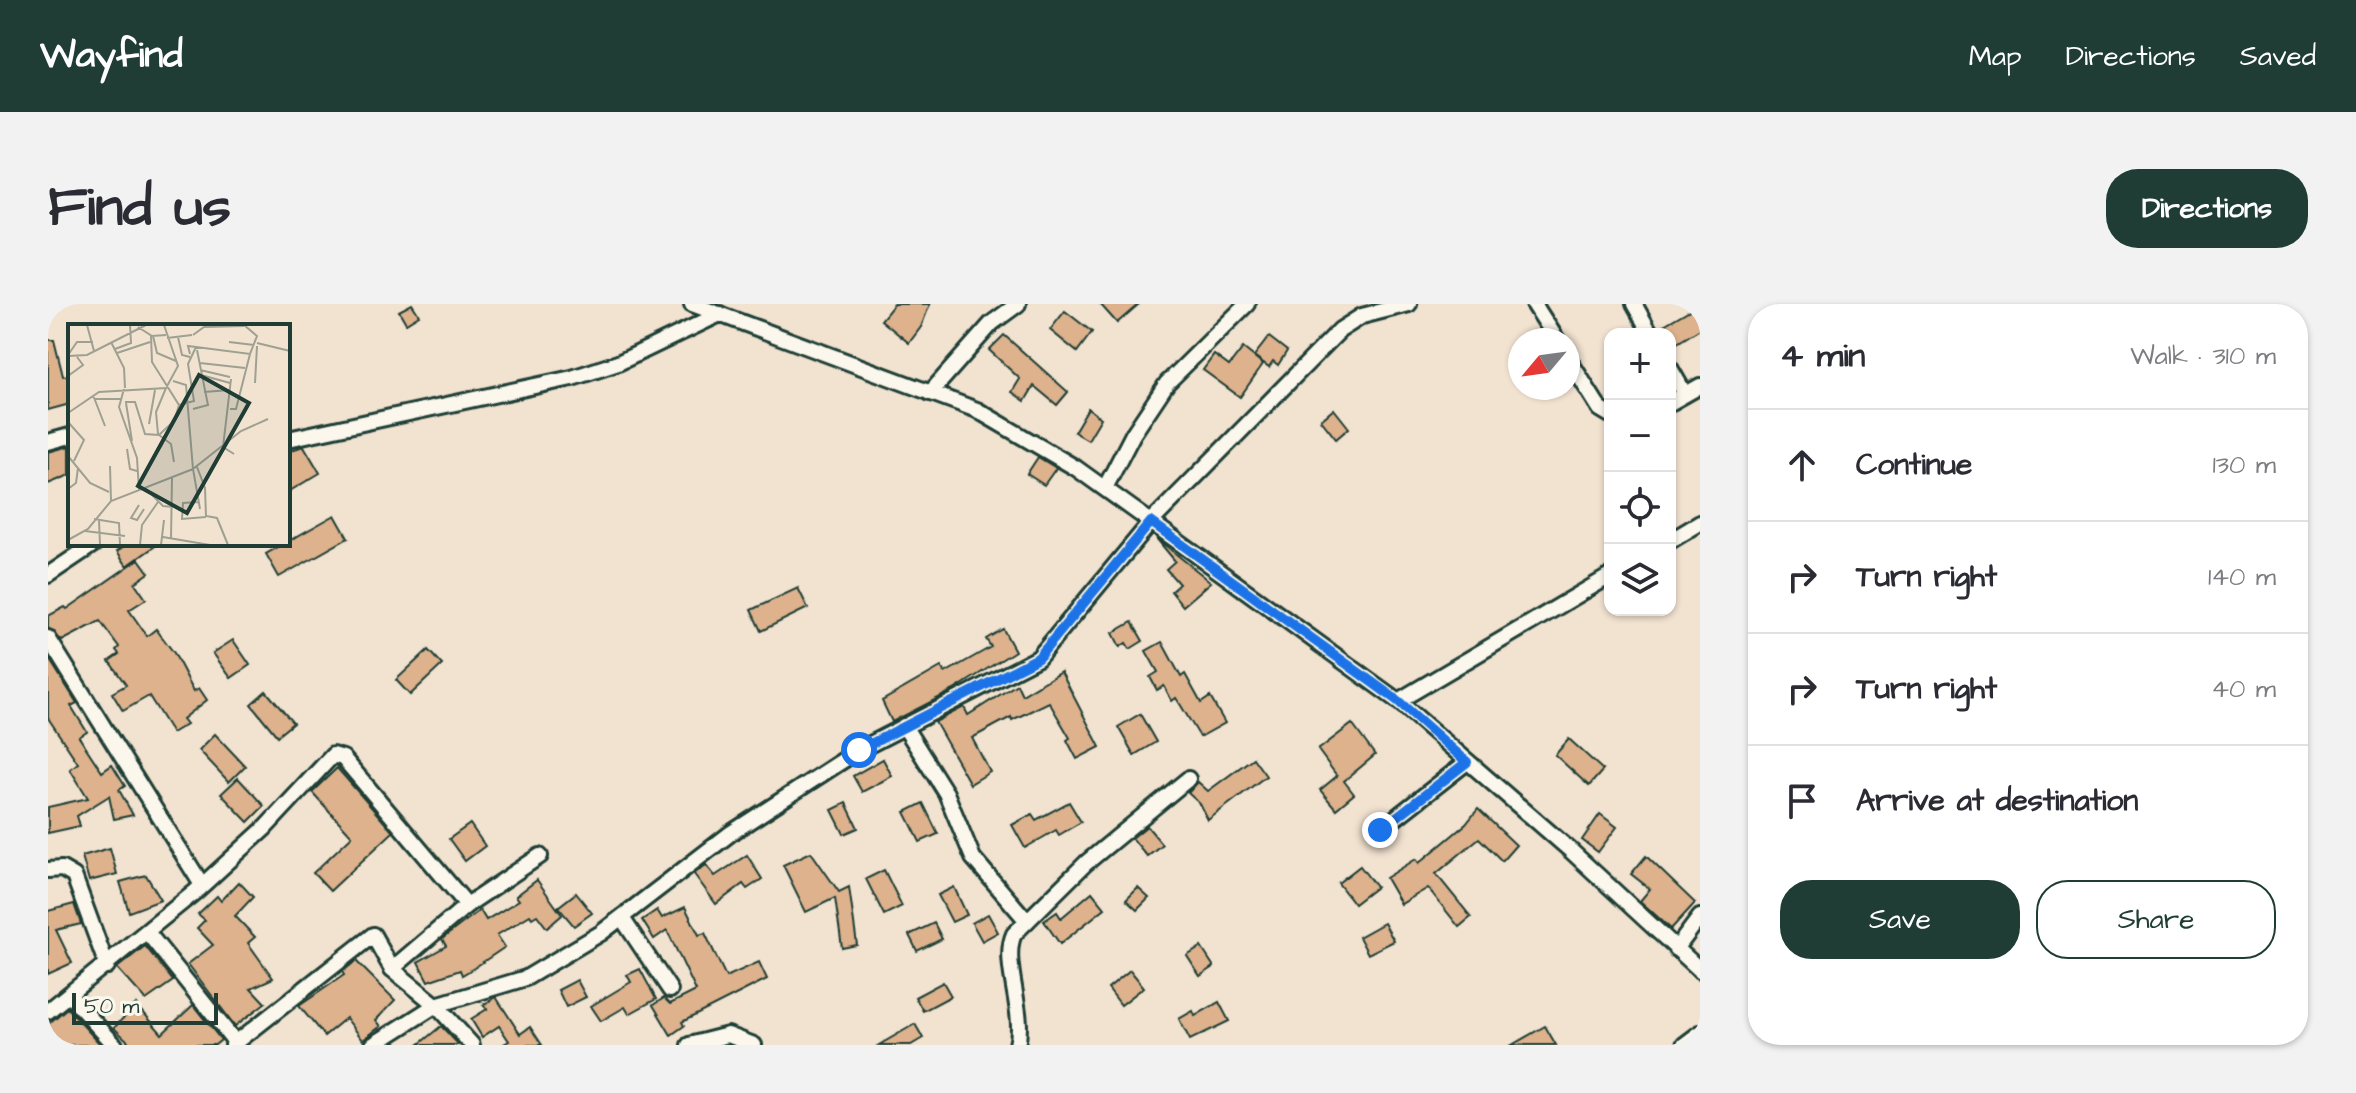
<!DOCTYPE html>
<meta charset="utf-8">
<style>
:root{--surface:#fff;--page:#f2f2f3;--text:#2b2b33;--muted:#7c7c81;--line:#e1e1e2;--accent:#1f3d34}
body{margin:0;font-family:"Architects Daughter",sans-serif;background:var(--page);color:var(--text)}
.controls{position:absolute;right:24px;top:24px;display:grid;overflow:hidden;border-radius:16px;box-shadow:0 2px 6px #0004}
.controls button{width:72px;height:72px;display:grid;place-items:center;padding:0;border:0;border-bottom:2px solid var(--line);background:var(--surface);color:var(--text);font:40px sans-serif}
.compass{position:absolute;left:1460px;top:24px;width:72px;height:72px;border-radius:50%;background:var(--surface);box-shadow:0 2px 6px #0004;rotate:241deg}
.scale{position:absolute;left:24px;bottom:20px;width:146px;box-sizing:border-box;padding-left:8px;border:4px solid #1f3d34;border-top:0;font-size:22px;line-height:28px;white-space:nowrap;color:#1f3d34;-webkit-text-stroke:6px #fbf7ec;paint-order:stroke}
.stop{position:absolute;width:24px;height:24px;margin:-18px;border:6px solid #1a73e8;border-radius:50%;background:#fff}
.stop.end{background:#1a73e8;border-color:#fff;box-shadow:0 2px 8px #0008}
.list{margin:0;padding:0;list-style:none}
h2{display:flex;justify-content:space-between;align-items:center;height:104px;margin:0;padding:0 32px;font-size:34px}
h2 small{font-size:26px;font-weight:400;color:var(--muted)}
.list li{display:grid;grid-template-columns:52px 1fr auto;gap:24px;align-items:center;box-sizing:border-box;height:112px;padding:0 32px;border-top:2px solid var(--line)}
.list b{display:block;font-size:30px;white-space:nowrap}
.list em{font-size:26px;font-style:normal;color:var(--muted)}
.actions{display:flex;gap:16px;padding:24px 32px}
.actions a{flex:1;padding:18px 0;border:2px solid var(--accent);border-radius:32px;text-align:center;font-size:28px;color:var(--accent)}
.actions .main{background:var(--accent);color:#fff}
.icon{flex:none;width:44px;height:44px;fill:none;stroke:currentColor;stroke-width:2;stroke-linecap:round;stroke-linejoin:round}
.map{position:relative;flex:none;width:1652px;height:741px;overflow:hidden;border-radius:32px}
header{display:flex;align-items:center;gap:48px;box-sizing:border-box;height:112px;padding:0 40px;background:var(--accent);color:#fff}
header strong{font-size:38px}
nav{display:flex;gap:44px;margin-inline-start:auto;font-size:28px}
.intro{display:flex;align-items:center;justify-content:space-between;box-sizing:border-box;height:192px;padding:0 48px}
h1{margin:0;font-size:56px}
.button{padding:20px 36px;border-radius:32px;background:var(--accent);color:#fff;font-size:28px;font-weight:700}
main{display:flex;gap:48px;padding:0 48px}
aside{flex:1;background:var(--surface);border-radius:32px;box-shadow:0 2px 6px #0004}
.map>svg:first-child{display:block}
.building{fill:#ddb28d;stroke:#1f3d34;stroke-width:2}
.lines{fill:none;stroke-linecap:round;stroke-linejoin:round}
.minor-casing{stroke:#1f3d34;stroke-width:20}
.minor{stroke:#fbf7ec;stroke-width:14}
.route{stroke:#1a73e8;stroke-width:10}
.inset-road{fill:none;stroke:#9ea092;stroke-width:2}
.view{fill:#1f3d34;fill-opacity:0.15;stroke:#1f3d34;stroke-width:4}
.inset-edge{fill:none;stroke:#1f3d34;stroke-width:4}
</style>
<header>
<strong>Wayfind</strong>
<nav><a>Map</a><a>Directions</a><a>Saved</a></nav>
</header>
<div class="intro"><h1>Find us</h1><a class="button">Directions</a></div>
<main>
<div class="map">
<svg width="1652" height="741" viewBox="0 0 1652 741">
<rect width="100%" height="100%" fill="#f2e2d0"/>
<filter id="ink" filterUnits="userSpaceOnUse"><feTurbulence type="fractalNoise" baseFrequency=".0125" numOctaves="2"/><feDisplacementMap in="SourceGraphic" scale="16" xChannelSelector="R" yChannelSelector="G"/><feConvolveMatrix kernelMatrix="1 2 1 2 8 2 1 2 1" color-interpolation-filters="sRGB"/></filter>
<g filter="url(#ink)">
<g class="building">
<path d="M364 0 371 11 358 19 351 7Z"/>
<path d="M846 0H882L873 23 861 39 833 16Z"/>
<path d="M1052 0H1091L1069 19Z"/>
<path d="M1652 0V25L1626 41 1614 22Z"/>
<path d="M1017 7 1044 28 1029 48 1002 26Z"/>
<path d="M956 31 1020 88 1009 101 986 82 977 97 964 88 972 75 941 46Z"/>
<path d="M1221 33 1239 47 1230 61 1225 57 1221 63 1206 52Z"/>
<path d="M0 36H6L15 72 22 71V100L0 106Z"/>
<path d="M1195 44 1215 60 1192 93 1155 66 1166 51 1181 62Z"/>
<path d="M1040 104 1053 114 1040 136 1026 128Z"/>
<path d="M1286 105 1301 124 1288 135 1273 116Z"/>
<path d="M22 142V171L0 180V148Z"/>
<path d="M256 142 272 169 240 188V147Z"/>
<path d="M990 153 1008 164 996 181 979 170Z"/>
<path d="M287 211 300 234 231 273 218 250Z"/>
<path d="M1108 234 1163 278 1135 302 1123 287 1131 280 1118 265 1127 257Z"/>
<path d="M79 240H110L79 262 69 247Z"/>
<path d="M91 255 101 269 87 279 98 295 81 306 99 332 108 325 126 349 146 387 151 384 159 396 135 415 139 420 124 429 101 392 75 407 64 389 78 381 61 357 71 350 68 346 71 343 52 317 14 337 0 324V312L17 303 19 305Z"/>
<path d="M750 284 760 304 713 327 703 306Z"/>
<path d="M1084 318 1095 337 1082 345 1078 339 1072 343 1065 329Z"/>
<path d="M955 325 967 347 906 386 844 418 834 397 893 363 897 369 943 343 938 335Z"/>
<path d="M185 336 202 361 183 374 165 349Z"/>
<path d="M1114 338 1133 373 1137 370 1153 399 1162 393 1177 419 1152 433 1132 400 1128 394 1124 397 1116 382 1109 386 1102 373 1110 368 1098 347Z"/>
<path d="M380 346 394 361 362 391 348 376Z"/>
<path d="M0 353 29 399 23 402 39 428 31 433 54 468 64 461 77 482 71 486 85 511 66 515 61 492 29 512 32 522 0 529V503L40 494 22 465 30 459 0 414Z"/>
<path d="M1013 368 1052 443 1029 455 1019 436 1022 434 1001 398 964 416 963 413 924 434 942 468 922 480 887 418 916 403 920 411 969 380 974 391Z"/>
<path d="M218 387 245 419 229 432 203 400Z"/>
<path d="M1092 410 1108 438 1086 451 1070 423Z"/>
<path d="M1304 420 1327 451 1296 477 1306 490 1288 505 1272 486 1289 472 1270 446Z"/>
<path d="M167 430 197 462 181 478 151 446Z"/>
<path d="M1521 435 1555 466 1541 482 1507 451Z"/>
<path d="M1205 454 1218 472 1160 516 1152 500 1140 489 1150 478 1160 487Z"/>
<path d="M835 455 844 472 814 488 805 472Z"/>
<path d="M289 464 345 528 282 587 265 569 304 532 264 488Z"/>
<path d="M190 474 216 502 200 518 173 490Z"/>
<path d="M1021 498 1033 518 1011 531 1008 526 977 544 964 521 984 510 988 516Z"/>
<path d="M798 499 810 524 796 530 784 506Z"/>
<path d="M875 499 890 530 872 538 857 508Z"/>
<path d="M1430 505 1468 541 1454 557 1431 534 1388 570 1423 613 1411 623 1380 584 1353 600 1338 574 1368 555 1371 559 1418 520Z"/>
<path d="M1552 510 1569 523 1550 548 1534 536Z"/>
<path d="M422 520 437 542 417 557 401 535Z"/>
<path d="M1099 522 1114 540 1099 552 1084 534Z"/>
<path d="M62 544 69 570 41 577 34 552Z"/>
<path d="M763 548 791 588 801 583 809 641 794 644 787 594 758 608 735 561Z"/>
<path d="M699 551 714 575 699 585 695 580 668 600 646 570 658 561 667 572Z"/>
<path d="M1598 552 1647 599 1623 625 1592 597 1602 585 1583 570Z"/>
<path d="M1312 562 1328 583 1306 600 1290 579Z"/>
<path d="M836 566 854 602 836 611 818 575Z"/>
<path d="M98 571 113 596 81 608 72 578Z"/>
<path d="M489 576 514 611 499 624 489 611 484 614 482 611 449 631 457 643 426 664 414 671 412 666 380 677 370 658 398 642 394 635 432 606 438 616 471 596 468 592Z"/>
<path d="M191 578 205 593 187 612 207 633 200 639 225 674 203 684 217 699 187 722 140 660 165 641 149 624 157 616 150 610 169 592 173 597Z"/>
<path d="M906 583 919 611 904 618 890 591Z"/>
<path d="M1090 584 1101 594 1089 606 1078 596Z"/>
<path d="M1044 588 1057 604 1012 640 996 617 1009 608 1013 614Z"/>
<path d="M528 589 544 609 526 622 510 603Z"/>
<path d="M26 600 33 620 8 626 24 659 0 670V607Z"/>
<path d="M637 603 651 631 657 629 678 673 711 658 719 675 634 718 636 722 623 731 605 701 616 694 622 700 648 687 619 626 606 635 594 616 609 606 614 614Z"/>
<path d="M940 610 950 628 934 637 924 619Z"/>
<path d="M886 619 894 635 869 647 861 631Z"/>
<path d="M1336 619 1346 637 1320 650 1311 633Z"/>
<path d="M97 642 125 677 98 696 69 664Z"/>
<path d="M1153 643 1166 663 1152 672 1139 652Z"/>
<path d="M308 657 347 696 328 716 333 722 315 736 298 714 276 732 251 702 296 671 294 668Z"/>
<path d="M592 665 608 695 581 710 577 703 553 717 543 702 583 678 579 671Z"/>
<path d="M1082 666 1096 683 1073 701 1060 684Z"/>
<path d="M529 676 538 693 518 703 510 686Z"/>
<path d="M895 678 903 692 875 707 867 693Z"/>
<path d="M448 693 472 730 482 723 494 741H454L461 737 451 722 434 733 423 715 439 705 435 701Z"/>
<path d="M1171 698 1181 717 1142 736 1131 715 1145 707 1147 712Z"/>
<path d="M88 700 114 730 145 701 173 736 167 741H84L66 724Z"/>
<path d="M19 704 53 741H8L0 731V720Z"/>
<path d="M867 720 875 734 863 741H831Z"/>
<path d="M393 722 411 741H370Z"/>
<path d="M1497 722 1508 741H1464Z"/>
</g>
<g class="lines">
<defs>
<g id="minor">
<path d="M644 0 929 106 1028 164 1103 218 1292 26 1314 12 1361 0"/>
<path d="M1486 0 1509 36"/>
<path d="M1586 0 1603 30"/>
<path d="M1520 54 1552 105 1562 111"/>
<path d="M1622 64 1637 90"/>
<path d="M882 89 944 19 970 0"/>
<path d="M1622 99 1652 82"/>
<path d="M240 135 524 74 570 59 672 10"/>
<path d="M0 138 22 132"/>
<path d="M1057 184 1085 130 1119 79 1199 0"/>
<path d="M1622 237 1652 219"/>
<path d="M0 271 46 240"/>
<path d="M0 334 154 581"/>
<path d="M1350 397 1562 272"/>
<path d="M856 422 898 489 925 554 979 617"/>
<path d="M1332 526 1419 458"/>
<path d="M0 566 14 565 26 572 59 662"/>
<path d="M574 614 622 686"/>
<path d="M99 628 188 739"/>
<path d="M1628 645 1652 613"/>
<path d="M344 665 419 601 492 552"/>
<path d="M21 691 67 741"/>
<path d="M0 707 147 588 217 524 285 451 295 454 419 601"/>
<path d="M185 741 325 631 344 665 388 701 424 741"/>
<path d="M325 741 388 701 478 674 553 629 683 529 811 446 990 354 1103 218 1350 397 1522 546 1652 666"/>
<path d="M641 741 680 731 706 741"/>
<path d="M969 741C978 707 953 658 966 630L1038 559 1140 475"/>
<path d="M1636 741 1652 729"/>
</g>
</defs>
<use href="#minor" class="minor-casing"/>
<use href="#minor" class="minor"/>
</g>
</g>
<g class="lines" filter="url(#ink)">
<path class="route" d="M811 446 990 354 1103 218 1350 397 1419 458 1332 526"/>
</g>
<g transform="translate(20 20)">
<rect width="222" height="222" fill="#f2e2d0"/>
<path class="inset-road" d="M19 1 26 27M70 3 84 12 98 11M83 11 84 38 111 81 126 77 120 40 128 23M125 11 136 3 176 2M85 12 89 29 108 37M110 13 114 31 122 33M99 14 124 11M43 18 56 44 57 64M161 18 186 21M189 19 222 27M47 25 63 19 62 1M49 29 82 18M122 30 120 22 182 30 189 12 176 1M0 31 9 18H25M0 32 19 31 78 1M132 39 177 44M132 46 162 53M133 51 162 59M0 52 15 41 9 33M163 55 155 123 166 130M187 59 189 22M56 65 51 83 69 134 71 166M136 68 162 66M25 71 37 102M27 75H54M57 78H67L77 110 91 111M58 79 64 117M125 85 140 81 129 26M162 85H168L182 30M0 89 31 68 98 64 110 42 96 1M0 98 16 116 6 137M81 100 87 66M90 110 88 88 98 64M59 125 62 145 69 147M0 132 22 159 41 168M106 138 103 120 91 111 106 97 111 81M42 142 43 177M129 143 137 164 138 192 149 194 160 221M77 164 95 182 105 183M0 165 8 159 10 144M131 178 115 179 114 195 138 193M71 181 63 194 69 196 76 185M132 185 125 145 173 107 200 95M26 195 51 199 52 221M31 196 32 221M17 207 57 212M95 213 142 221M103 215 104 154M0 216 20 205 43 177 125 145 118 61 105 57M72 221 74 201 90 178M93 221 96 196"/>
<path class="view" d="M131 51 181 79 119 189 70 162Z"/>
<rect width="222" height="222" class="inset-edge"/>
</g>
</svg>
<div class="controls">
<button>+</button>
<button>−</button>
<button><svg class="icon" aria-label="locate" viewBox="0 0 24 24"><circle cx="12" cy="12" r="6"/><path d="M12 2v4M12 18v4M2 12h4M18 12h4"/></svg></button>
<button><svg class="icon" aria-label="layers" viewBox="0 0 24 24"><path d="M12 4l9 5-9 5-9-5zM3 14l9 5 9-5"/></svg></button>
</div>
<svg class="compass" viewBox="-18 -18 36 36"><path d="M0-13l5 13h-10z" fill="#e53935"/><path d="M0 13l5-13h-10z" fill="#7c7c81"/></svg>
<div class="scale">50 m</div>
<div class="stop" style="left:811px;top:446px"></div>
<div class="stop end" style="left:1332px;top:526px"></div>
</div>
<aside>
<h2>4 min<small>Walk · 310 m</small></h2>
<ul class="list">
<li><svg class="icon" aria-label="ahead" viewBox="0 0 24 24"><path d="M12 20V5M6 11l6-6 6 6"/></svg><div><b>Continue</b></div><em>130 m</em></li>
<li><svg class="icon" aria-label="right" viewBox="0 0 24 24"><path d="M7 20v-9h11M14 6l5 5-5 5"/></svg><div><b>Turn right</b></div><em>140 m</em></li>
<li><svg class="icon" aria-label="right" viewBox="0 0 24 24"><path d="M7 20v-9h11M14 6l5 5-5 5"/></svg><div><b>Turn right</b></div><em>40 m</em></li>
<li><svg class="icon" aria-label="arrive" viewBox="0 0 24 24"><path d="M6 21V4h12l-3 4 3 4H6"/></svg><div><b>Arrive at destination</b></div></li>
</ul>
<div class="actions"><a class="main">Save</a><a>Share</a></div>
</aside>
</main>
